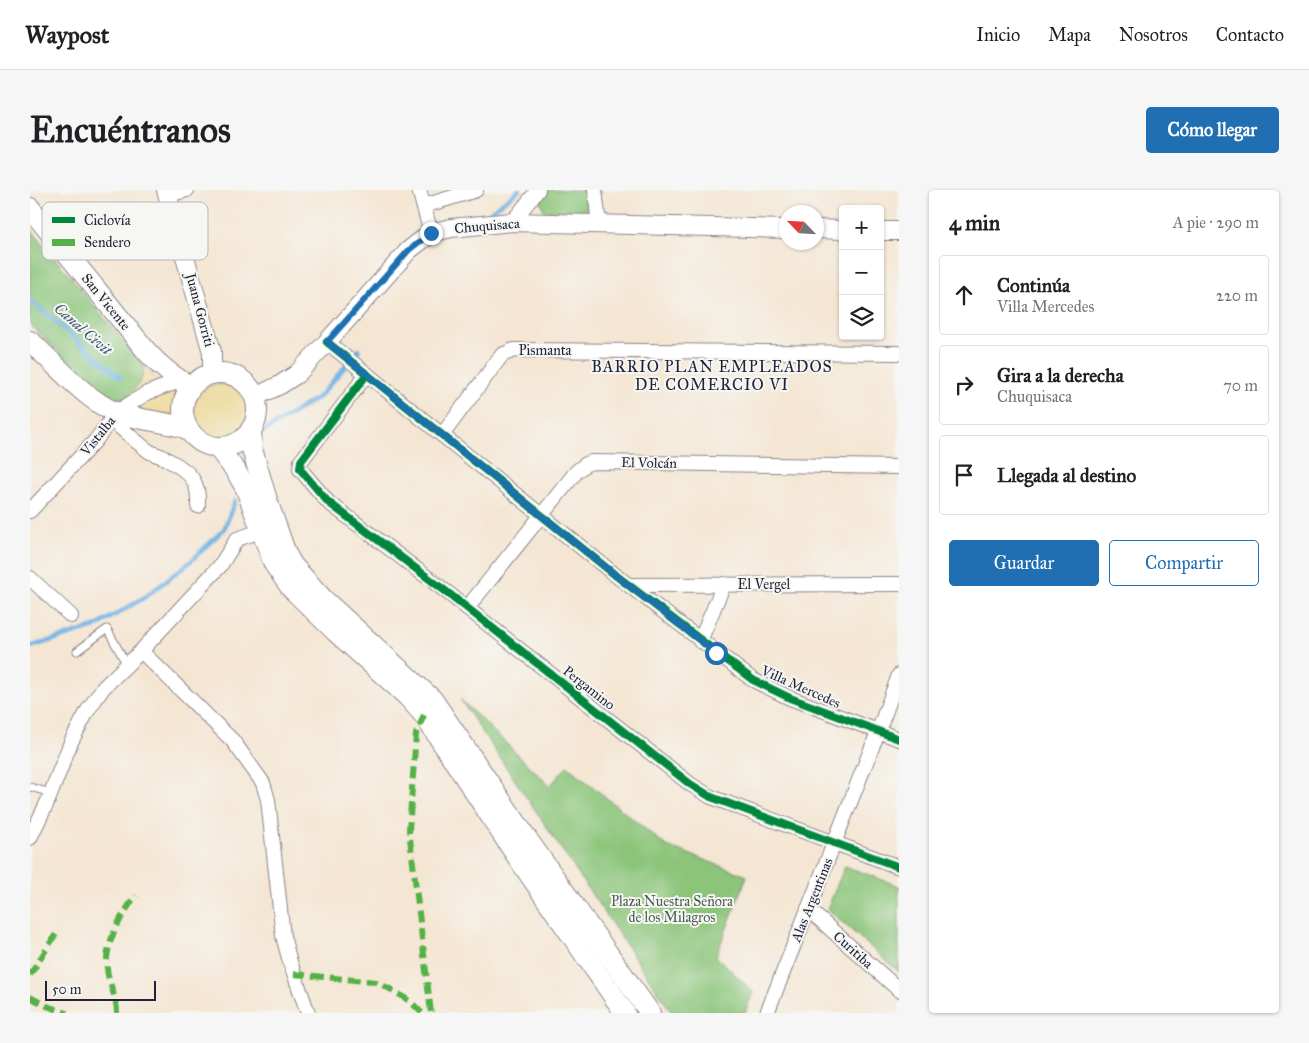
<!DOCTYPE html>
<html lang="es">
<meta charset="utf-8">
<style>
:root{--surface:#fff;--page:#f6f6f6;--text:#202124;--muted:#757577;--line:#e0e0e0;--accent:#1f6fb2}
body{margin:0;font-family:"IM FELL Great Primer",serif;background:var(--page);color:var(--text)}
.controls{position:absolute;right:15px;top:15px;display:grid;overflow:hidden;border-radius:5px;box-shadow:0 1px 4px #0004}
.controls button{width:45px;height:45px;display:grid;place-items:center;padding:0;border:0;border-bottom:1px solid var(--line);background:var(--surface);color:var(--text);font:25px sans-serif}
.compass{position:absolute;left:749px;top:15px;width:45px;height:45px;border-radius:50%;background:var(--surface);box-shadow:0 1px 4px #0004;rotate:295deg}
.scale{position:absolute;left:15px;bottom:12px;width:111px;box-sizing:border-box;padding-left:5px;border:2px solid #22223b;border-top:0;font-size:14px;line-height:18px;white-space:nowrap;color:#22223b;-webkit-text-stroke:4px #f6f6f2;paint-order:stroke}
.stop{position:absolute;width:15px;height:15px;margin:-11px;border:4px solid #1f6fb2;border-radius:50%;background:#fff}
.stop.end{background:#1f6fb2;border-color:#fff;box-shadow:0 1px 5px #0008}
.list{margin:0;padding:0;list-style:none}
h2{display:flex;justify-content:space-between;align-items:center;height:65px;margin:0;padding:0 20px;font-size:21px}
h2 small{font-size:16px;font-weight:400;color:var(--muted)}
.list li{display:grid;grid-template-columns:32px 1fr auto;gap:15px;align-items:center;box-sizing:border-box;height:80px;margin:0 10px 10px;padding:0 10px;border:1px solid var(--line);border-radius:5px}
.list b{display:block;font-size:19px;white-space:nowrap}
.list p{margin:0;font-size:16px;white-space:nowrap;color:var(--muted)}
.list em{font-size:16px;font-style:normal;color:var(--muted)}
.actions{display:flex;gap:10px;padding:15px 20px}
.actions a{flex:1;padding:11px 0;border:1px solid var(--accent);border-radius:5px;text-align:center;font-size:18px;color:var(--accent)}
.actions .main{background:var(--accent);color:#fff}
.icon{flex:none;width:28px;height:28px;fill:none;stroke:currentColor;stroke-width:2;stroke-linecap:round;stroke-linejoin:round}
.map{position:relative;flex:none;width:869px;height:823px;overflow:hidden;border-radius:5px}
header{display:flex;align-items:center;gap:30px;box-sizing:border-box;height:70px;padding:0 25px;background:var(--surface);border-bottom:1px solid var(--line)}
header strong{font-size:24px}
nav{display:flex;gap:28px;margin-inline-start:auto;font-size:18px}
.intro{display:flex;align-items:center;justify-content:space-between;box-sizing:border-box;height:120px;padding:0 30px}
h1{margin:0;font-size:35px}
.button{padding:12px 22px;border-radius:5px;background:var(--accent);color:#fff;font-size:18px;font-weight:700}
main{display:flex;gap:30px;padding:0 30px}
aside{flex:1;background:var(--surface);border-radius:5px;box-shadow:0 1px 4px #0004}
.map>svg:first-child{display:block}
.green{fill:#8cc57a;stroke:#57745a}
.sand{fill:#eeda9e;stroke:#887e6c}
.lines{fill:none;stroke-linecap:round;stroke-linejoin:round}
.stream{stroke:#71b3e6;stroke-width:4.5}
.service-casing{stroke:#8b8487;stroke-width:9}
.minor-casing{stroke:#8b8487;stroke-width:16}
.tertiary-casing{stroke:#8b8487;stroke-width:20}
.secondary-casing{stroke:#8b8487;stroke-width:22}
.service{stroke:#fff;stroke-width:7}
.minor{stroke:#fff;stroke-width:14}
.tertiary{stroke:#fff;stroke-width:18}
.secondary{stroke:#fff;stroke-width:20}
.quiet{stroke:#55b146;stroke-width:6;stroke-dasharray:12 6;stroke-linecap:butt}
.cycleway-casing{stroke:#f6f6f2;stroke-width:11}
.cycleway{stroke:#00873e;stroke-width:8}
.route{stroke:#1f6fb2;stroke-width:6}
.labels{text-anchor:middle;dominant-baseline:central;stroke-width:4;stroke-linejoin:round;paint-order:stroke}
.street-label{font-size:14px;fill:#22223b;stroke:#f6f6f2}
.park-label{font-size:14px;fill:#475b51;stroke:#f6f6f2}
.water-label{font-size:15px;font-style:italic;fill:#3e5577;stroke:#f6f6f2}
.quarter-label{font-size:16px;letter-spacing:1px;fill:#22223b;stroke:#f6f6f2}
.key{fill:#f6f6f2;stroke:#b6b6bb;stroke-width:1}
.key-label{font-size:14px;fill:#22223b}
</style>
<header>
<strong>Waypost</strong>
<nav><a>Inicio</a><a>Mapa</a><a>Nosotros</a><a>Contacto</a></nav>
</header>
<div class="intro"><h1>Encuéntranos</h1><a class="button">Cómo llegar</a></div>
<main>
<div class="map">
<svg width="869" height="823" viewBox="0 0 869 823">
<rect width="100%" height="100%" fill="#f6f6f2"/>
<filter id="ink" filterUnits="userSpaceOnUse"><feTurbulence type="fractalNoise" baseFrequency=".02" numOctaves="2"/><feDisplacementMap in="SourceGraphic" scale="10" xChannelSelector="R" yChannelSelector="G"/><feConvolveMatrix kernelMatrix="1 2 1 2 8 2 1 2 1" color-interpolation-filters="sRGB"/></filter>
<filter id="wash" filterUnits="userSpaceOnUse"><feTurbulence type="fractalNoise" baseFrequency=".0096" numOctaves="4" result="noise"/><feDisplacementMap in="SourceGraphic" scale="20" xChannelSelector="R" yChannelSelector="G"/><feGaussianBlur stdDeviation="1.12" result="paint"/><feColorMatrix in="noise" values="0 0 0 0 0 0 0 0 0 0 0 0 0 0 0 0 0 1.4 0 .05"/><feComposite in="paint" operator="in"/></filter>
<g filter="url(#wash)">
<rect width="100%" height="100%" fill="#f4e6d3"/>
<g class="green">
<path d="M519 0H554L557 20 514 21 510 10Z"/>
<path d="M0 38 113 175C117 188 104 200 95 208L84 210 76 206 0 135Z"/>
<path d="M430 509 520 596 537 576 635 655 717 686 686 766 723 802 715 823H642Z"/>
<path d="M815 676 869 696V782L797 719Z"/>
</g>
<g class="sand">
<path d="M113 175 130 193 95 208C104 200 117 188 113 175Z"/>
<circle cx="190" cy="221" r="27"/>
<path d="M142 200 146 205 145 225 116 224 104 217 108 214Z"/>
</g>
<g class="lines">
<g class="stream">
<path d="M460 22 489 0"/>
<path d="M0 110 90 187"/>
<path d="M233 242 290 206 329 160"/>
<path d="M0 457 65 437 115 407 159 373 194 339 205 311"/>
</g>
</g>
</g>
<g filter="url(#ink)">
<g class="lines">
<defs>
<g id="service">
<path d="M47 461 77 439 97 475"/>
<path d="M0 597 21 603"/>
</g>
<g id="minor">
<path d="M389 0 401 43"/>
<path d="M565 0 569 34"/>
<path d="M138 5 157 0"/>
<path d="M394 16 446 0"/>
<path d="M482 32 508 0"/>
<path d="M297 152 584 384 723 490 760 508 869 549"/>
<path d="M337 184 271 271 270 279 298 312 418 403 660 594 681 607 869 677"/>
<path d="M81 229C93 240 106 252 120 262 126 265 133 266 138 270 159 281 170 291 168 316"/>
<path d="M412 245 472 165 484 160 869 163"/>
<path d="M0 321 65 251 87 222 117 203 150 191"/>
<path d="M0 388 41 426"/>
<path d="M599 395 869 394"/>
<path d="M437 418 547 281 556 274 562 272 869 277"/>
<path d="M670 451 694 394"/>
<path d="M111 461 203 551 233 593 238 610 253 746 260 772 278 823"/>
<path d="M0 648 17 613 41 552 58 520 73 498 111 461 190 376 207 349 231 341"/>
<path d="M778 719 869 800"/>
<path d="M737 823 848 542 869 485"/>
</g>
<g id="tertiary">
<path d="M136 0 182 162V184"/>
<path d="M786 39 813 40"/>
<path d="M850 41H869"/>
<path d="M225 207 250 195 267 184 297 152 379 60 401 43 421 38 482 32 756 39"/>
</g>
<g id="secondary">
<path d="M0 18 118 163C131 177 144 188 161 196"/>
<path d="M0 151C22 171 59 213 86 222 110 231 135 231 158 239"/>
<circle cx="190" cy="220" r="37"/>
<path d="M221 239 222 259 237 310 256 364 263 376 292 408 402 509 500 653 620 823"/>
<path d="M187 257 206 281 216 299 244 374 261 398 305 441 377 506 394 525 486 665 595 823"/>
</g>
</defs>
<use href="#service" class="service-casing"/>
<use href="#minor" class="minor-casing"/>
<use href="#tertiary" class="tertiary-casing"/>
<use href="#secondary" class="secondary-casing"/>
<use href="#service" class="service"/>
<use href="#minor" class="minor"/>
<use href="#tertiary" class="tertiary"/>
<use href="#secondary" class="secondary"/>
<g class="quiet">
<path d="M394 525 386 544 379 640 401 823"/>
<path d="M264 784 346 792 364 801 381 812 392 823"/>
<path d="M0 785 26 744"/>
<path d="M0 807 17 816 37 823"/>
<path d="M87 823C87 810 82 801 79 789 70 759 90 728 106 705"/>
</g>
<defs>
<g id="cycleway">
<path d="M297 152 584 384 723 490 760 508 869 549"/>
<path d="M337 184 271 271 270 279 298 312 418 403 660 594 681 607 869 677"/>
</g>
</defs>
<use href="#cycleway" class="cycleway-casing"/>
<use href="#cycleway" class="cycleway"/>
</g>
</g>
<g class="lines" filter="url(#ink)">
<path class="route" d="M401 43 379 60 297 152 584 384 686 463"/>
</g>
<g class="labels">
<g class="street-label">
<text transform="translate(457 36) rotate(-5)">Chuquisaca</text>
<text transform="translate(76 112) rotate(51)">San Vicente</text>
<text transform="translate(170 120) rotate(75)">Juana Gorriti</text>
<text x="515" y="160">Pismanta</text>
<text transform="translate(68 246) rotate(-51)">Vistalba</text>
<text transform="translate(619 273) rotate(1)">El Volcán</text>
<text x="734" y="394">El Vergel</text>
<text transform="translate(771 497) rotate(24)">Villa Mercedes</text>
<text transform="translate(559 498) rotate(38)">Pergamino</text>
<text transform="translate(782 710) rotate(-68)">Alas Argentinas</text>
<text transform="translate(823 760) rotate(42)">Curitiba</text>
</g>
<g class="park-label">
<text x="642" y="711">Plaza Nuestra Señora<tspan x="642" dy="16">de los Milagros</tspan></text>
</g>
<g class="water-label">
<text transform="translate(53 139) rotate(41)">Canal Civit</text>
</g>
<g class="quarter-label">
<text x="682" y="176">BARRIO PLAN EMPLEADOS<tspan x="682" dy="18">DE COMERCIO VI</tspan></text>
</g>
</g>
<rect x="12" y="12" width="166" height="58" rx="8" class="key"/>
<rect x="22" y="27" width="23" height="6" fill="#00873e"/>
<rect x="22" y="49" width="23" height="7" fill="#55b146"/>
<g class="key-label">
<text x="54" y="35">Ciclovía</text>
<text x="54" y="57">Sendero</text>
</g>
</svg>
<div class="controls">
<button>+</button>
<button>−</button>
<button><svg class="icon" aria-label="layers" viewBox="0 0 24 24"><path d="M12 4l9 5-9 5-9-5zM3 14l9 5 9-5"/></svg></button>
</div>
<svg class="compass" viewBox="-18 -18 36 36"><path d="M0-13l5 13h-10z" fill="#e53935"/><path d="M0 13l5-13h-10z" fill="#757577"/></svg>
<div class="scale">50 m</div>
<div class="stop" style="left:686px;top:463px"></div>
<div class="stop end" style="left:401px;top:43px"></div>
</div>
<aside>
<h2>4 min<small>A pie · 290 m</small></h2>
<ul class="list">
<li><svg class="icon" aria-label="ahead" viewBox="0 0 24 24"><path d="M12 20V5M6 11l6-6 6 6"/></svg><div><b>Continúa</b><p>Villa Mercedes</p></div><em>220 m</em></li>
<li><svg class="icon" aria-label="right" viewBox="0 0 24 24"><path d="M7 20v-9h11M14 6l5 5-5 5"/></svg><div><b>Gira a la derecha</b><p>Chuquisaca</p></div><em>70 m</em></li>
<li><svg class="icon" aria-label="arrive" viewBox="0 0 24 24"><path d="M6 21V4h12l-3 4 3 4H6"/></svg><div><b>Llegada al destino</b></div></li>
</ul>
<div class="actions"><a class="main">Guardar</a><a>Compartir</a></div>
</aside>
</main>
